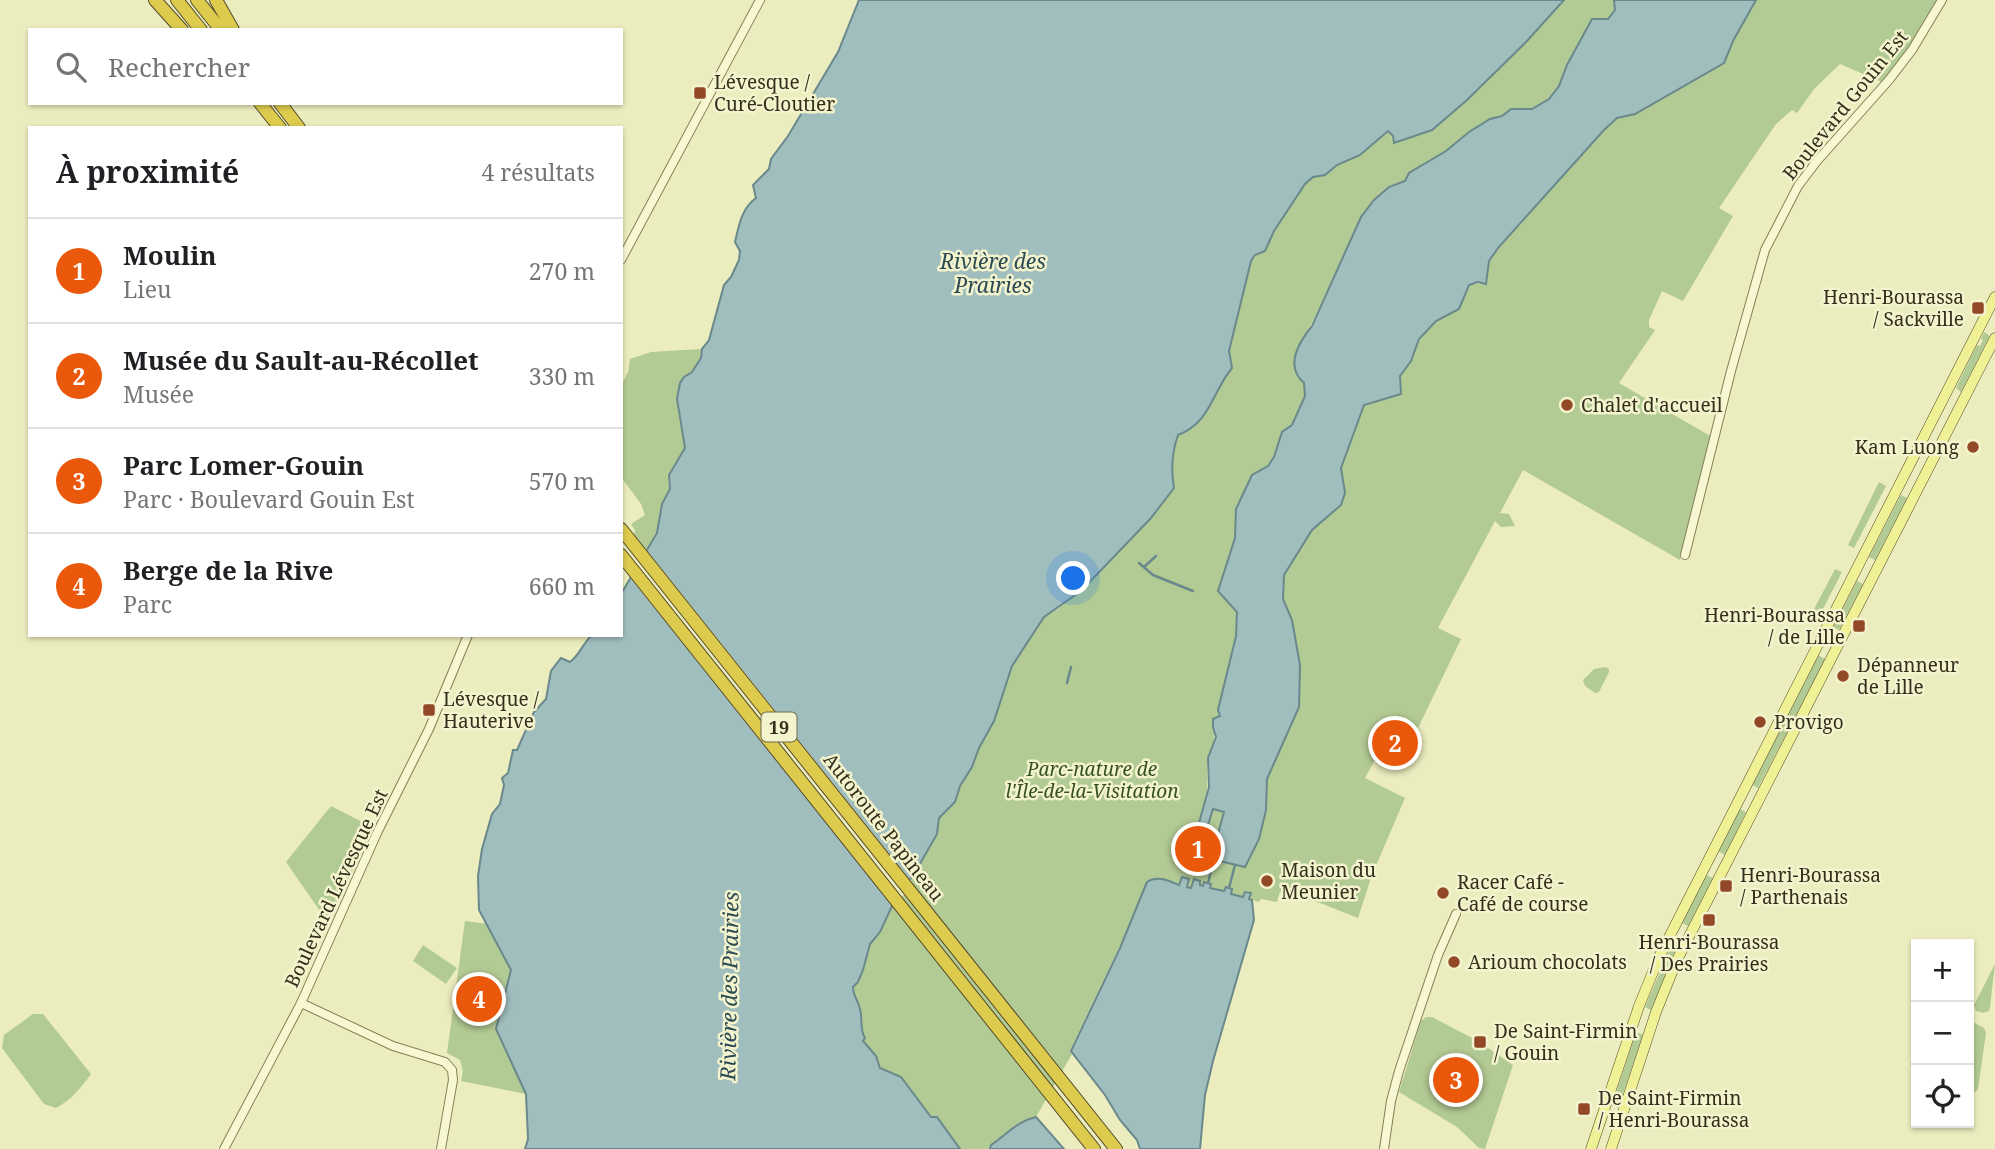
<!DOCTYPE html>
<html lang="fr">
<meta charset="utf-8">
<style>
:root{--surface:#fff;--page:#f2f2f2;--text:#202124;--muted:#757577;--line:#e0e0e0;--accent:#ea580c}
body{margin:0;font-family:"Noto Serif",serif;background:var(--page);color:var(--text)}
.controls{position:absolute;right:21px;bottom:21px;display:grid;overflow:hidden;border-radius:0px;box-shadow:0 2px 5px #0004}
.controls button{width:63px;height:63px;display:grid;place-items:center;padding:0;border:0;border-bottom:2px solid var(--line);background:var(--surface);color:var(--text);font:35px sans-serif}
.you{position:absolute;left:1074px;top:579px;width:24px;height:24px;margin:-18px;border:5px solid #fff;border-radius:50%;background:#1a73e8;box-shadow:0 0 0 10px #1a73e833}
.badge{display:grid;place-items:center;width:46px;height:46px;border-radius:50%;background:var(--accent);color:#fff;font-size:23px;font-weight:700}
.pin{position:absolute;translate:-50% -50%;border:4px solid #fff;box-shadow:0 2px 7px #0006}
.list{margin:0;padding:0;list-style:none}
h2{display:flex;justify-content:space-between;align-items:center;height:91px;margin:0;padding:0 28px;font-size:30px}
h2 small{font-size:23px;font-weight:400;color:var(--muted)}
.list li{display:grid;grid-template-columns:46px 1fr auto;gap:21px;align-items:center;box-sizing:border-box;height:105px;padding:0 28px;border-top:2px solid var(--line)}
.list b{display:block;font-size:26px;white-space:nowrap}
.list p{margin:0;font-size:23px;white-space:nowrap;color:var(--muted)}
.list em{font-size:23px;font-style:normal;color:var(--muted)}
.icon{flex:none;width:38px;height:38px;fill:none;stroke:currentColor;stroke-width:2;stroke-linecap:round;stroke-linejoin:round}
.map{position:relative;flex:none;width:1995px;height:1149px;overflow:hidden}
.search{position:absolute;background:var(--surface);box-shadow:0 2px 5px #0004;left:28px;top:28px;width:595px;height:77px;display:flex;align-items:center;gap:18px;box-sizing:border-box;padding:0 24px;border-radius:0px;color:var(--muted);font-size:26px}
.panel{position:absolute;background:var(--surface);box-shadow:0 2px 5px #0004;left:28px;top:126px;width:595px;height:511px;border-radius:0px}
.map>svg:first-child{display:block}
.green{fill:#b2ca93}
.water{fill:#a1bebe;stroke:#69898c;stroke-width:2}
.pier{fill:#ecedbe}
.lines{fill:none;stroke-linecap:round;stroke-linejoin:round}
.stream{stroke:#69898c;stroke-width:2.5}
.minor-casing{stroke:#857e57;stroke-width:10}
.major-casing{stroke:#524a2c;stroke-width:11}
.highway-casing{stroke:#524a2c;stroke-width:14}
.minor{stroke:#f7f8d1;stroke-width:8}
.major{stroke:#f0f195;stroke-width:10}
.highway{stroke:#ddcb4e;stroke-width:12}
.poi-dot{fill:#934928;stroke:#f3f4cd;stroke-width:2.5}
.labels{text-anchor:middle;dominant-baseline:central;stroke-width:5;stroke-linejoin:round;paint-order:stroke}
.shield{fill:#f3f4cd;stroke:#6d6a51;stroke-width:2}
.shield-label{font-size:18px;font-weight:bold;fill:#342f1c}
.poi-label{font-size:19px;fill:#342f1c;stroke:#f3f4cd;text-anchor:start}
.street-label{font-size:19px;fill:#342f1c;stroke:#f3f4cd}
.park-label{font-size:19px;font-style:italic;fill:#365122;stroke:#f3f4cd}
.water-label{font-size:21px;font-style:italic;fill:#2b4a54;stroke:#f3f4cd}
</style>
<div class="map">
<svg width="1995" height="1149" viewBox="0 0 1995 1149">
<rect width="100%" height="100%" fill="#ecedbe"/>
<g class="green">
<path d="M1564 0H1614L1615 10 1608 19 1600 21 1595 19 1567 65 1559 86 1549 99 1532 109H1512L1502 116 1490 119 1469 132 1446 151 1409 173 1405 180 1396 186C1376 215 1354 243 1337 272 1323 295 1316 320 1301 340L1305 396 1292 425 1282 432 1274 457 1268 466 1252 475 1237 509 1235 538 1218 591 1237 612 1236 636 1218 710 1220 716 1213 727C1217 743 1210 745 1208 759 1206 775 1209 786 1205 804L1213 809 1224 812 1245 867 1259 839 1266 810 1267 779 1299 707 1292 620 1283 599 1284 575 1312 530 1341 505 1345 493 1341 468 1364 405 1401 394 1400 376 1411 361 1419 339 1436 321 1459 309 1469 285 1486 283 1489 261 1498 248 1604 130 1617 118 1730 48 1756 0H1940L1910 53 1882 82 1840 64 1814 89 1797 113 1792 110 1776 124 1719 208 1733 216 1683 301 1662 291 1649 320V327L1655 330 1619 383 1712 437 1680 560 1523 470 1500 513 1509 514 1515 526 1501 527 1495 521 1438 628 1461 639 1404 757 1382 747 1365 778 1405 798 1372 875 1358 918 1320 903 1280 892 1277 902 1261 899 1259 902 1249 899 1251 894 1244 897 1231 894 1232 889 1224 892 1210 888 1211 884 1199 885 1195 880 1191 889 1187 887 1189 879 1182 877 1180 885 1160 879 1140 903 1073 1044 1072 1054 1036 1117C1018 1121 1007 1134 991 1145L990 1149H960L937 1118H931L901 1078 881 1068 879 1062 863 1041 865 1038C859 1028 863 1019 860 1009 858 1000 853 996 853 987L858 982 863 970 870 944 880 932 892 906 917 869 937 834 939 818 955 802 960 786 972 767 979 748 994 721 1012 666 1044 617 1059 608 1081 591 1151 518 1173 489C1171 471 1173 452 1178 435 1205 425 1215 389 1232 368L1229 351 1251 261 1268 245 1274 231 1305 184 1313 177 1325 175 1337 165 1360 155 1389 131 1394 143 1432 130 1467 100 1526 42Z"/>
<path d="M1984 332 1989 335V337L1961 392 1956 388 1977 345 1980 346 1983 340 1981 339Z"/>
<path d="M702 349C701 363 691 371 682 381 672 395 682 432 685 448L672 468 668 482 670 489 662 504 657 533 647 551 634 535 635 530 631 524 645 515 641 504 621 477V386L628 372 630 359 651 352Z"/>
<path d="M1879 482 1886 486 1854 548 1848 545Z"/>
<path d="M1901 495 1907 498 1875 560 1869 557Z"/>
<path d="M1835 569 1842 572 1822 611H1820L1818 614 1820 616 1818 619 1811 615Z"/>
<path d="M1857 581 1863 584 1839 630 1833 627Z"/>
<path d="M1818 655 1825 659 1758 788 1752 785Z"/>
<path d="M1605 667 1609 669V672L1599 692 1595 693 1585 686 1583 680 1594 669Z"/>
<path d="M331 806 374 828 327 921 286 862Z"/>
<path d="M1740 809 1746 812 1725 855 1718 851Z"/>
<path d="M1706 875 1713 878 1688 926 1682 923Z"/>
<path d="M465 921 487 924 511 970 496 1029 526 1094 461 1081 463 1071 460 1060 447 1053Z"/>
<path d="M1675 937 1680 940 1651 1010 1645 1007Z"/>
<path d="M423 945 457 968 446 984 413 961Z"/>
<path d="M1995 964 1990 1007 1989 1011 1983 1013 1976 1011 1974 1005Z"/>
<path d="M33 1014H43L91 1074C81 1088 71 1100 56 1108L44 1104 2 1048 4 1035Z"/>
<path d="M1426 1017H1432L1478 1041 1513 1065 1485 1149 1479 1148 1457 1127 1399 1092 1421 1021Z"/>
<path d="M1969 1020 1984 1028 1986 1033 1978 1089 1975 1092 1969 1091Z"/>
<path d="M1636 1032 1643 1035 1618 1108 1612 1106Z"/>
</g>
<g class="water">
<path d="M859 0H1564L1526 42 1467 100 1432 130 1394 143 1393 136 1388 131 1360 155 1337 165 1325 175 1313 177 1305 184 1274 231 1265 251 1255 255 1251 261 1229 351 1232 368C1212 392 1211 422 1178 435 1172 452 1171 471 1174 488L1151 518 1081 591 1044 617 1012 666 994 721 979 748 972 767 960 786 955 802 939 818 937 834 917 869 892 906 880 932 870 944 863 970 858 982 853 987C853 996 858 1000 860 1009 863 1019 859 1028 865 1038L863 1041 876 1056 880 1068 901 1077 931 1117H937L960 1149H525L528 1139 526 1094 496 1029 511 970 479 910 478 876 482 849 492 814 500 804 504 785 502 778 508 773 513 750H517L534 712 546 699 551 671 561 658 570 662C579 656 583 643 592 635H621V594L657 533 662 504 670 489 669 475 685 448 677 399 680 383 684 377 692 372 701 358 702 349 709 340 724 285 731 277 739 260 740 251 735 242C739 224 742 208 756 198L753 185 769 169 771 159 788 136 838 52Z"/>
<path d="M1614 0H1756L1733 41 1724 63 1635 114 1617 118 1604 130 1498 248 1489 261 1486 284 1478 282 1469 285 1459 309 1436 321 1419 339 1411 361 1400 376 1401 394 1364 405 1341 468 1345 493 1341 505 1312 530 1284 575 1283 599 1292 620 1300 665 1299 707 1267 779 1266 810 1259 839 1245 867 1211 859 1224 812 1213 809 1208 825 1199 823 1209 787 1208 758 1216 737 1213 727V719L1220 716 1218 710 1236 636 1237 612 1218 591 1235 538 1236 509 1252 475 1268 466 1274 457 1282 432 1292 425 1305 396 1304 383C1284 366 1299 342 1312 326L1361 217 1374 200 1389 187 1405 181 1409 173 1446 151 1469 132 1490 119 1502 116 1511 109H1532L1549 99 1559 86 1567 65 1592 19H1608L1615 10Z"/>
<path d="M1182 877 1189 879 1187 887 1191 888 1194 879 1200 881V885L1203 886 1204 882 1211 884 1210 888 1224 891 1226 887 1232 889 1231 894 1243 897 1245 892 1251 893 1249 899 1252 900 1254 920 1213 1061 1205 1095 1200 1149H1140L1137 1140 1120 1120 1105 1095 1071 1051 1120 948 1147 882C1157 875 1169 881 1179 885Z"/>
<path d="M1036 1117 1064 1149H990L991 1145C1007 1134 1018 1121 1036 1117Z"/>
</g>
<path class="pier" d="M645 548 912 882 895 908 629 576Z"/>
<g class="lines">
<g class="stream">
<path d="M1139 563 1153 575 1193 591"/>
<path d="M1144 567 1156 556"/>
<path d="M1067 683 1071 667"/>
<path d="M1208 883 1214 859"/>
<path d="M1229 888 1235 865"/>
</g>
<defs>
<g id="minor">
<path d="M621 260 760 0"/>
<path d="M1685 555 1731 371 1765 250 1798 186 1817 161 1889 80 1912 50 1942 0"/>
<path d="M301 1003 393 1046 445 1062 452 1070 453 1080 441 1149"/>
<path d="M224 1149 301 1003 377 833 429 729 468 635"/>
<path d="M1384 1149 1391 1101 1399 1071 1438 955 1456 914"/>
</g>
<g id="major">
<path d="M1591 1149 1639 1006 1659 957 1995 297"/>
<path d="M1611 1149 1656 1012 1677 960 1995 338"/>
</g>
<g id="highway">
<path d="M155 0 182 30"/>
<path d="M177 0 201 30"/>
<path d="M197 0 221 30"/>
<path d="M216 0 233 30"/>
<path d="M260 103 280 128"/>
<path d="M280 103 299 128"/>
<path d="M621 529 1116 1149"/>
<path d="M621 555 1094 1149"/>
</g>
</defs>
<use href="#minor" class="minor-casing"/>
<use href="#major" class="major-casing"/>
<use href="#highway" class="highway-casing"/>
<use href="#minor" class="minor"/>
<use href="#major" class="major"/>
<use href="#highway" class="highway"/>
</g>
<g class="poi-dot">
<rect x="693" y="86" width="14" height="14" rx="3.5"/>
<rect x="1971" y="301" width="14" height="14" rx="3.5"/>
<circle cx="1567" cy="405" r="7"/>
<circle cx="1973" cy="447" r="7"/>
<rect x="1852" y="619" width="14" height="14" rx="3.5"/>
<circle cx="1843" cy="676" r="7"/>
<rect x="422" y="703" width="14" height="14" rx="3.5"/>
<circle cx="1760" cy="722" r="7"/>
<circle cx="1267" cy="881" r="7"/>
<rect x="1719" y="879" width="14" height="14" rx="3.5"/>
<circle cx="1443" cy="893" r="7"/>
<rect x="1702" y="913" width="14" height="14" rx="3.5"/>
<circle cx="1454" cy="962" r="7"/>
<rect x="1473" y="1035" width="14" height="14" rx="3.5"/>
<rect x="1577" y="1102" width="14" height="14" rx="3.5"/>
</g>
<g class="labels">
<rect class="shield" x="761.5" y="712.5" width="35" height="29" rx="5"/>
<g class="shield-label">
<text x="779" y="727">19</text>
</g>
<g class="poi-label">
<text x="714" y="82">Lévesque /<tspan x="714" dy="22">Curé-Cloutier</tspan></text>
<text x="1964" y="297" text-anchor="end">Henri-Bourassa<tspan x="1964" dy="22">/ Sackville</tspan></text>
<text x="1581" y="405">Chalet d'accueil</text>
<text x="1959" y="447" text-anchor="end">Kam Luong</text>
<text x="1845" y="615" text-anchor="end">Henri-Bourassa<tspan x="1845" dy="22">/ de Lille</tspan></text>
<text x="1857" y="665">Dépanneur<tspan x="1857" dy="22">de Lille</tspan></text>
<text x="443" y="699">Lévesque /<tspan x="443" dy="22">Hauterive</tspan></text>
<text x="1774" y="722">Provigo</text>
<text x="1281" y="870">Maison du<tspan x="1281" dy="22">Meunier</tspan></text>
<text x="1740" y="875">Henri-Bourassa<tspan x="1740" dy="22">/ Parthenais</tspan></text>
<text x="1457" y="882">Racer Café -<tspan x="1457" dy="22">Café de course</tspan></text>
<text x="1709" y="942" text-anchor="middle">Henri-Bourassa<tspan x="1709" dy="22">/ Des Prairies</tspan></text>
<text x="1468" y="962">Arioum chocolats</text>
<text x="1494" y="1031">De Saint-Firmin<tspan x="1494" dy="22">/ Gouin</tspan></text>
<text x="1598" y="1098">De Saint-Firmin<tspan x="1598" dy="22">/ Henri-Bourassa</tspan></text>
</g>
<g class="street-label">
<text transform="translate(1845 105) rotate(-51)">Boulevard Gouin Est</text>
<text transform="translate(884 827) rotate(52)">Autoroute Papineau</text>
<text transform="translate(336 888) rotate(-65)">Boulevard Lévesque Est</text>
</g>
<g class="park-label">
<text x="1092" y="769">Parc-nature de<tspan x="1092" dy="22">l'Île-de-la-Visitation</tspan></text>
</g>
<g class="water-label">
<text x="993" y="261">Rivière des<tspan x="993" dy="24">Prairies</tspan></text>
<text transform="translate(729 986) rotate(-89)">Rivière des Prairies</text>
</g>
</g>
</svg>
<div class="controls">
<button>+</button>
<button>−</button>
<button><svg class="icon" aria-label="locate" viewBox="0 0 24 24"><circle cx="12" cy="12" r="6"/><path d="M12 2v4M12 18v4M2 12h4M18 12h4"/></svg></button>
</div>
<div class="you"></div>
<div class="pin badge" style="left:1198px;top:849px">1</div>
<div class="pin badge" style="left:1395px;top:743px">2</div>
<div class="pin badge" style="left:1456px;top:1080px">3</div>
<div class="pin badge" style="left:479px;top:999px">4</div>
<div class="search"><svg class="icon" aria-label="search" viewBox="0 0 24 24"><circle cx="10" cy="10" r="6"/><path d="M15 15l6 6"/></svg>Rechercher</div>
<section class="panel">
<h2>À proximité<small>4 résultats</small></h2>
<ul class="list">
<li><span class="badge">1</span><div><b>Moulin</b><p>Lieu</p></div><em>270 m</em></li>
<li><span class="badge">2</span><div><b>Musée du Sault-au-Récollet</b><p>Musée</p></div><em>330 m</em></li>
<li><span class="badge">3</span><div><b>Parc Lomer-Gouin</b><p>Parc · Boulevard Gouin Est</p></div><em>570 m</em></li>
<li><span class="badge">4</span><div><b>Berge de la Rive</b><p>Parc</p></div><em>660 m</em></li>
</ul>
</section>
</div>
